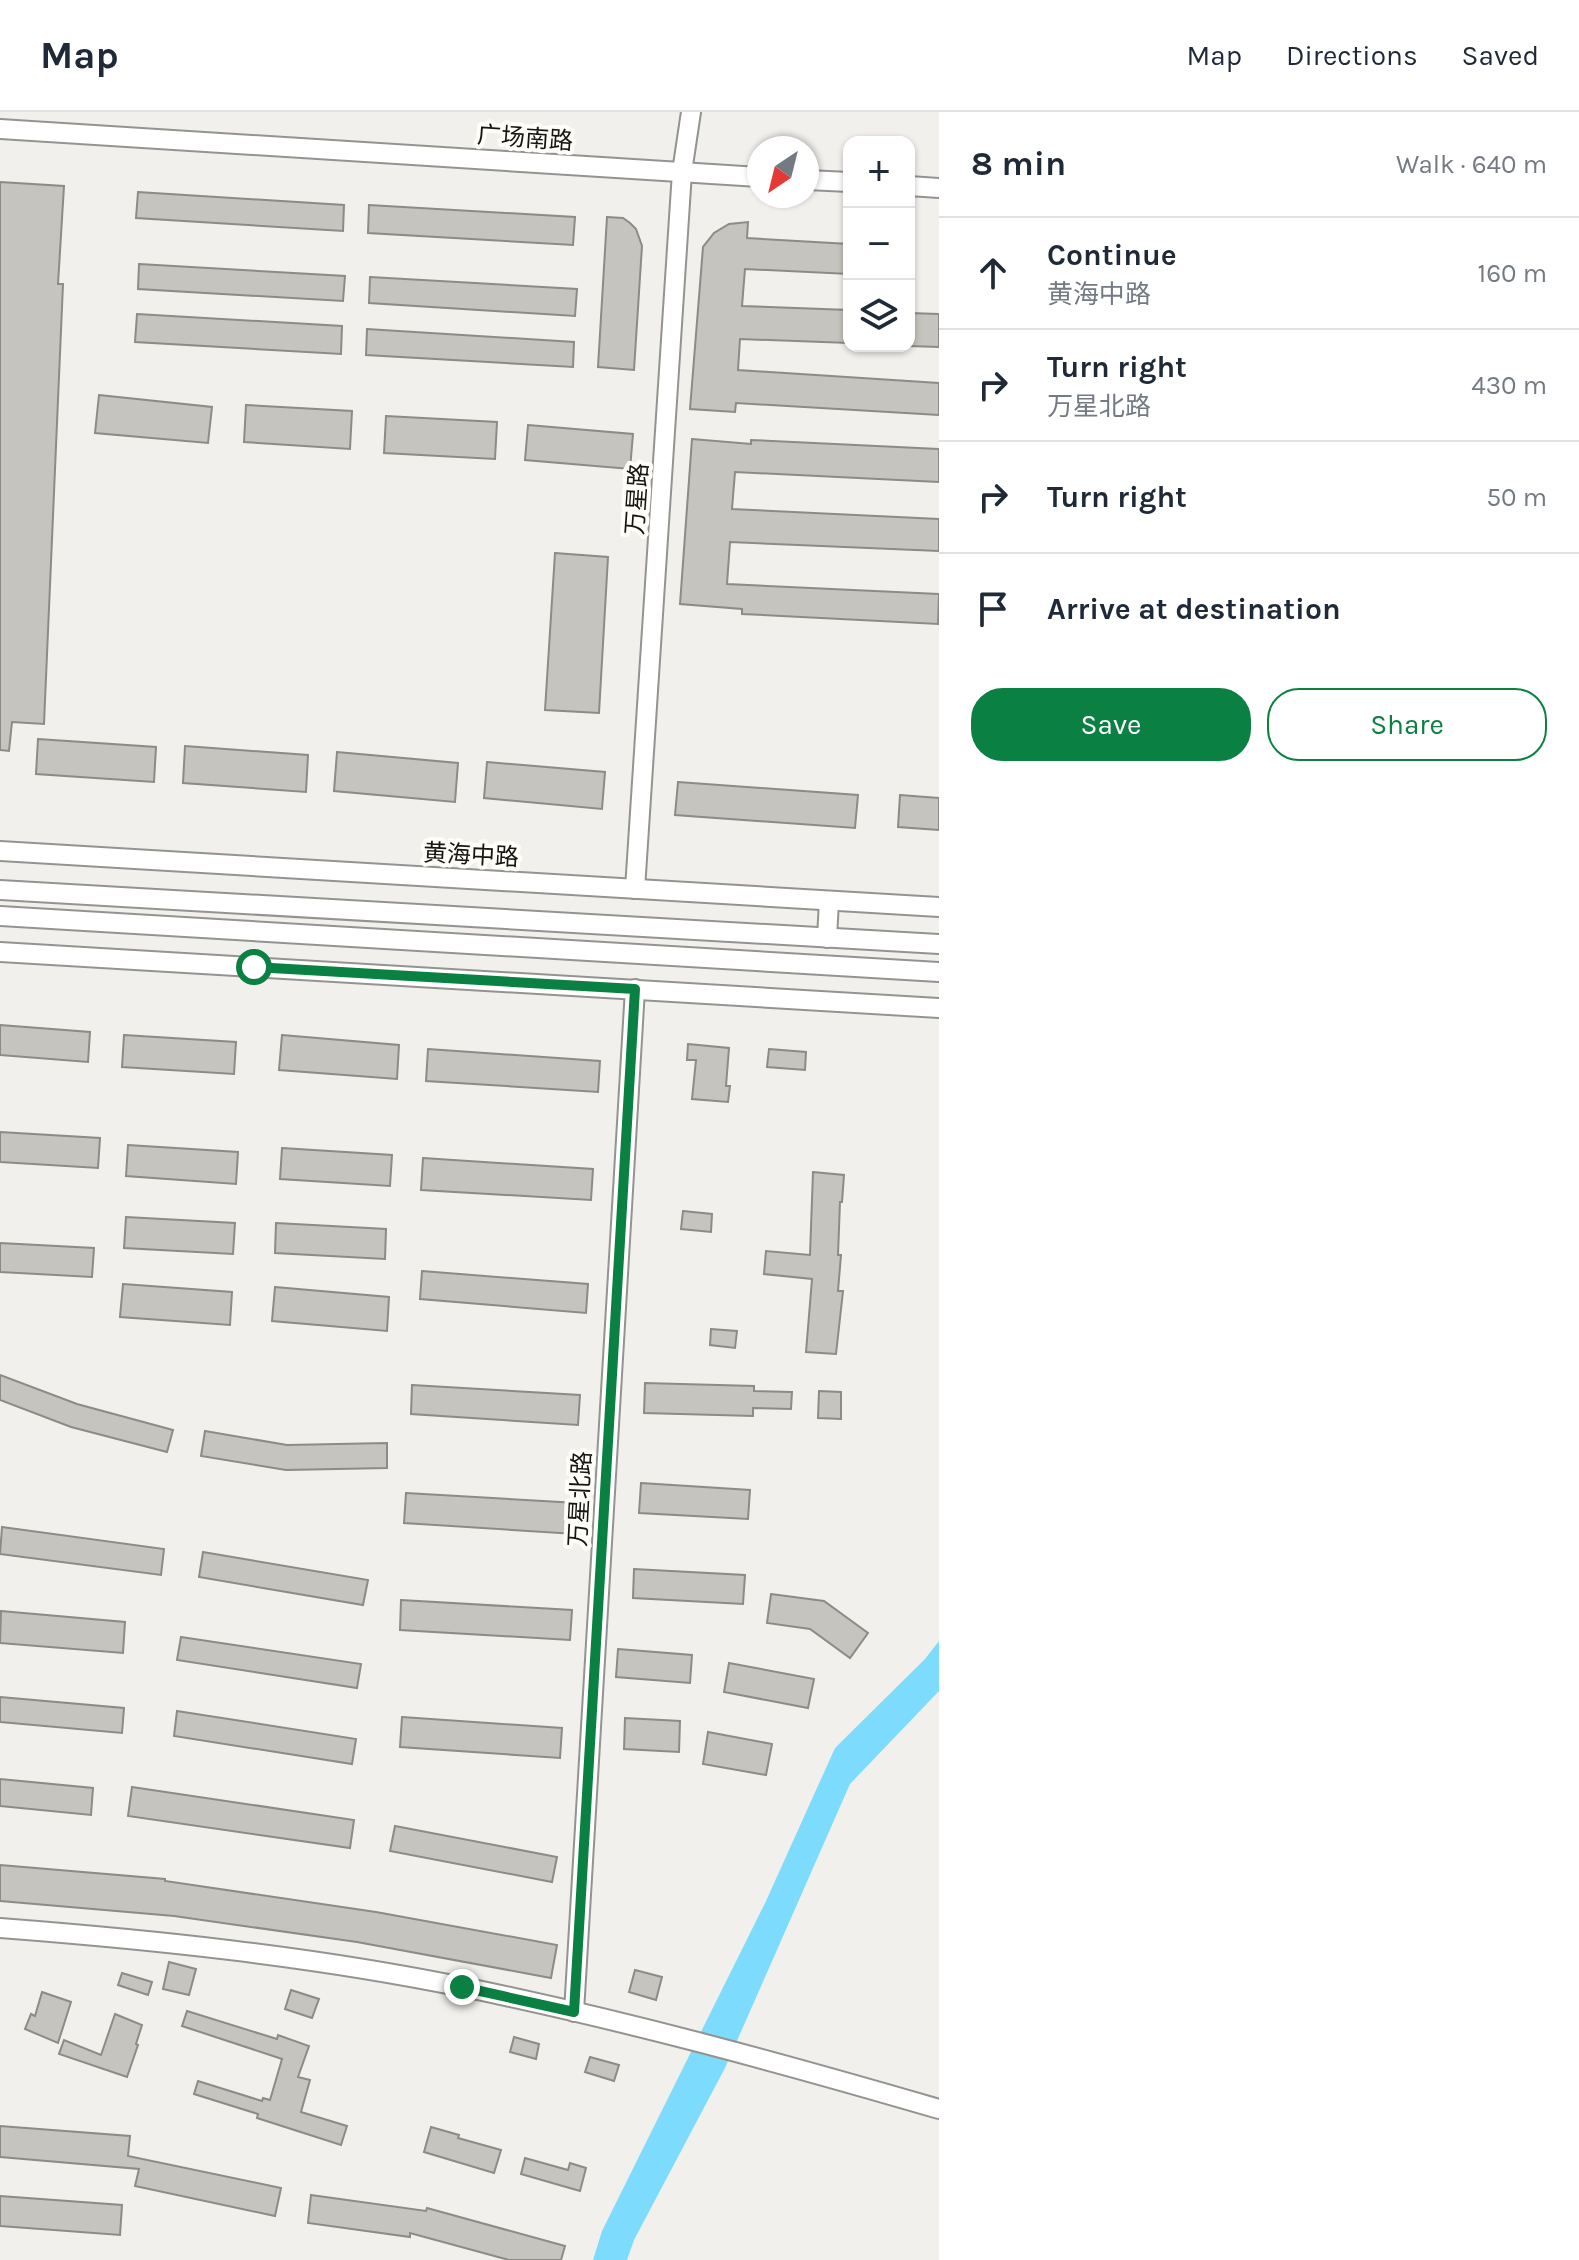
<!DOCTYPE html>
<meta charset="utf-8">
<style>
:root{--surface:#fff;--page:#f2f2f3;--text:#1f2937;--muted:#747a83;--line:#e0e1e3;--accent:#0b8043}
body{margin:0;font-family:Karla,"Noto Sans SC",sans-serif;background:var(--page);color:var(--text)}
.controls{position:absolute;right:24px;top:24px;display:grid;overflow:hidden;border-radius:16px;box-shadow:0 2px 6px #0004}
.controls button{width:72px;height:72px;display:grid;place-items:center;padding:0;border:0;border-bottom:2px solid var(--line);background:var(--surface);color:var(--text);font:40px sans-serif}
.compass{position:absolute;left:747px;top:24px;width:72px;height:72px;border-radius:50%;background:var(--surface);box-shadow:0 2px 6px #0004;rotate:215deg}
.stop{position:absolute;width:24px;height:24px;margin:-18px;border:6px solid #0b8043;border-radius:50%;background:#fff}
.stop.end{background:#0b8043;border-color:#fff;box-shadow:0 2px 8px #0008}
.list{margin:0;padding:0;list-style:none}
h2{display:flex;justify-content:space-between;align-items:center;height:104px;margin:0;padding:0 32px;font-size:34px}
h2 small{font-size:26px;font-weight:400;color:var(--muted)}
.list li{display:grid;grid-template-columns:52px 1fr auto;gap:24px;align-items:center;box-sizing:border-box;height:112px;padding:0 32px;border-top:2px solid var(--line)}
.list b{display:block;font-size:30px;white-space:nowrap}
.list p{margin:0;font-size:26px;white-space:nowrap;color:var(--muted)}
.list em{font-size:26px;font-style:normal;color:var(--muted)}
.actions{display:flex;gap:16px;padding:24px 32px}
.actions a{flex:1;padding:18px 0;border:2px solid var(--accent);border-radius:32px;text-align:center;font-size:28px;color:var(--accent)}
.actions .main{background:var(--accent);color:#fff}
.icon{flex:none;width:44px;height:44px;fill:none;stroke:currentColor;stroke-width:2;stroke-linecap:round;stroke-linejoin:round}
.map{position:relative;flex:none;width:939px;height:2148px;overflow:hidden}
header{display:flex;align-items:center;gap:48px;box-sizing:border-box;height:112px;padding:0 40px;background:var(--surface);border-bottom:2px solid var(--line)}
header strong{font-size:38px}
nav{display:flex;gap:44px;margin-inline-start:auto;font-size:28px}
main{display:flex}
aside{flex:1;background:var(--surface)}
.map>svg:first-child{display:block}
.water{fill:#7ddcfd}
.building{fill:#c5c4bf;stroke:#8c8b87;stroke-width:2}
.lines{fill:none;stroke-linecap:round;stroke-linejoin:round}
.minor-casing{stroke:#94938f;stroke-width:22}
.minor{stroke:#fff;stroke-width:18}
.route{stroke:#0b8043;stroke-width:10}
.labels{text-anchor:middle;dominant-baseline:central;stroke-width:8;stroke-linejoin:round;paint-order:stroke}
.street-label{font-size:24px;fill:#151513;stroke:#fffef9}
</style>
<header>
<strong>Map</strong>
<nav><a>Map</a><a>Directions</a><a>Saved</a></nav>
</header>
<main>
<div class="map">
<svg width="939" height="2148" viewBox="0 0 939 2148">
<rect width="100%" height="100%" fill="#f1f0ec"/>
<path class="water" d="M939 1529V1579L850 1672 725 1956 634 2128 627 2148H593L602 2119 766 1789 835 1636 925 1547Z"/>
<g class="building">
<path d="M0 70 64 74 58 172H63L44 612 12 610 9 639 0 638Z"/>
<path d="M138 80 344 93 343 119 136 106Z"/>
<path d="M369 93 575 105 573 133 368 121Z"/>
<path d="M607 105 623 106 630 111 636 117 642 134 634 258 598 255Z"/>
<path d="M748 110 747 126 849 132V162L745 157 742 194 849 198V231L740 227 738 258 939 271V303L736 291 735 300 690 297 703 135 714 121 729 112Z"/>
<path d="M139 152 345 164 343 189 138 177Z"/>
<path d="M370 165 577 177 575 204 369 191Z"/>
<path d="M909 201 939 202V235L909 234Z"/>
<path d="M137 202 342 214 341 242 135 230Z"/>
<path d="M367 217 574 230 573 255 366 243Z"/>
<path d="M99 283 212 295 208 331 95 321Z"/>
<path d="M246 293 352 299 350 337 244 330Z"/>
<path d="M386 304 497 310 495 347 384 341Z"/>
<path d="M528 313 633 322 630 357 525 348Z"/>
<path d="M692 327 751 332V328L939 337V370L735 360 732 397 939 407V439L730 430 727 472 939 482 938 512 742 502V497L680 492Z"/>
<path d="M555 441 608 445 599 601 545 598Z"/>
<path d="M38 627 156 635 154 670 36 662Z"/>
<path d="M185 634 308 643 306 680 183 671Z"/>
<path d="M337 640 458 651 455 690 334 679Z"/>
<path d="M487 650 605 660 602 697 484 686Z"/>
<path d="M678 670 858 683 855 716 675 703Z"/>
<path d="M900 683 939 686V718L898 715Z"/>
<path d="M0 913 90 920 88 950 0 943Z"/>
<path d="M124 923 236 930 234 962 122 955Z"/>
<path d="M282 923 399 933 397 967 279 958Z"/>
<path d="M688 932 729 936 726 974H730L728 990 692 987 696 948H687Z"/>
<path d="M428 937 600 949 598 980 426 969Z"/>
<path d="M769 937 806 940 805 958 767 955Z"/>
<path d="M0 1020 100 1026 98 1056 0 1050Z"/>
<path d="M128 1033 238 1040 236 1072 126 1064Z"/>
<path d="M282 1036 392 1043 390 1074 280 1067Z"/>
<path d="M423 1046 593 1057 591 1088 421 1078Z"/>
<path d="M813 1060 844 1063 842 1090H840L838 1143H841L838 1179H843L836 1242 806 1240 812 1167 764 1162 766 1139 810 1143Z"/>
<path d="M683 1099 712 1102 711 1120 681 1117Z"/>
<path d="M126 1105 235 1111 233 1142 124 1136Z"/>
<path d="M276 1111 386 1117 385 1147 275 1141Z"/>
<path d="M0 1131 94 1136 92 1165 0 1160Z"/>
<path d="M422 1159 588 1172 586 1201 420 1187Z"/>
<path d="M123 1172 232 1180 230 1213 120 1205Z"/>
<path d="M275 1175 389 1185 387 1219 272 1209Z"/>
<path d="M711 1217 737 1219 735 1236 710 1233Z"/>
<path d="M0 1263 77 1292 173 1318 167 1340 71 1315 0 1288Z"/>
<path d="M645 1271 754 1274V1279L792 1280 791 1297 753 1296V1304L644 1301Z"/>
<path d="M412 1273 580 1283 578 1313 411 1302Z"/>
<path d="M819 1279 841 1280V1307L818 1306Z"/>
<path d="M205 1319 287 1333 387 1331V1356L286 1358 201 1344Z"/>
<path d="M641 1371 750 1378 748 1407 639 1401Z"/>
<path d="M406 1381 577 1391 575 1422 404 1411Z"/>
<path d="M2 1415 164 1437 161 1463 0 1442Z"/>
<path d="M203 1440 368 1468 363 1493 199 1465Z"/>
<path d="M634 1457 745 1463 743 1492 633 1486Z"/>
<path d="M771 1482 824 1489 868 1521 850 1546 810 1517 767 1511Z"/>
<path d="M401 1488 572 1498 570 1528 400 1518Z"/>
<path d="M1 1499 125 1510 123 1541 0 1531Z"/>
<path d="M181 1525 361 1552 357 1576 177 1548Z"/>
<path d="M618 1537 692 1543 690 1571 616 1565Z"/>
<path d="M729 1551 814 1567 808 1596 724 1580Z"/>
<path d="M0 1585 124 1596 122 1621 0 1610Z"/>
<path d="M177 1599 356 1627 352 1652 174 1624Z"/>
<path d="M402 1605 562 1616 560 1646 400 1635Z"/>
<path d="M625 1606 680 1609 679 1640 624 1637Z"/>
<path d="M708 1620 772 1632 766 1663 703 1652Z"/>
<path d="M0 1667 93 1676 91 1703 0 1694Z"/>
<path d="M132 1675 354 1708 350 1736 128 1704Z"/>
<path d="M395 1714 557 1745 552 1770 390 1739Z"/>
<path d="M0 1753 165 1767V1769L376 1800 557 1833 551 1866 357 1830 174 1804 0 1789Z"/>
<path d="M169 1850 196 1857 189 1883 163 1877Z"/>
<path d="M635 1858 662 1865 656 1888 629 1880Z"/>
<path d="M122 1861 152 1870 148 1883 118 1873Z"/>
<path d="M291 1878 319 1887 312 1906 285 1897Z"/>
<path d="M42 1880 71 1890 58 1931 25 1917 31 1902 35 1904Z"/>
<path d="M187 1899 277 1927 278 1923 309 1934 298 1965 310 1968 301 2000 347 2014 341 2033 257 2006 258 2002 194 1982 198 1969 262 1989 263 1986 270 1988 282 1947 182 1914Z"/>
<path d="M115 1902 142 1913 136 1932 138 1933 127 1965 59 1942 64 1928 101 1943Z"/>
<path d="M514 1925 539 1932 536 1947 510 1940Z"/>
<path d="M590 1945 619 1953 614 1969 585 1960Z"/>
<path d="M0 2014 130 2024 128 2044 281 2076 275 2104 135 2074 139 2057 0 2045Z"/>
<path d="M431 2015 459 2023 458 2026 501 2038 494 2061 424 2040Z"/>
<path d="M525 2046 568 2058 570 2051 586 2056 580 2079 521 2062Z"/>
<path d="M311 2083 426 2099 427 2096 565 2134 561 2148H509L410 2121V2125L308 2111Z"/>
<path d="M0 2084 122 2093 120 2123 0 2114Z"/>
</g>
<g class="lines">
<defs>
<g id="minor">
<path d="M0 17 759 65"/>
<path d="M807 68 849 70"/>
<path d="M909 74 939 76"/>
<path d="M0 739 939 795"/>
<path d="M635 777 682 60 691 0"/>
<path d="M0 778 939 832"/>
<path d="M0 804 939 860"/>
<path d="M827 826 829 789"/>
<path d="M0 840 939 896"/>
<path d="M0 1816C155 1828 310 1844 463 1875 624 1908 781 1951 939 1997"/>
<path d="M574 1900 635 877"/>
</g>
</defs>
<use href="#minor" class="minor-casing"/>
<use href="#minor" class="minor"/>
</g>
<g class="lines">
<path class="route" d="M254 855 635 877 574 1900 462 1875"/>
</g>
<g class="labels">
<g class="street-label">
<text transform="translate(525 26) rotate(4)">广场南路</text>
<text transform="translate(637 387) rotate(-86)">万星路</text>
<text transform="translate(471 743) rotate(3)">黄海中路</text>
<text transform="translate(580 1387) rotate(-87)">万星北路</text>
</g>
</g>
</svg>
<div class="controls">
<button>+</button>
<button>−</button>
<button><svg class="icon" aria-label="layers" viewBox="0 0 24 24"><path d="M12 4l9 5-9 5-9-5zM3 14l9 5 9-5"/></svg></button>
</div>
<svg class="compass" viewBox="-18 -18 36 36"><path d="M0-13l5 13h-10z" fill="#e53935"/><path d="M0 13l5-13h-10z" fill="#747a83"/></svg>
<div class="stop" style="left:254px;top:855px"></div>
<div class="stop end" style="left:462px;top:1875px"></div>
</div>
<aside>
<h2>8 min<small>Walk · 640 m</small></h2>
<ul class="list">
<li><svg class="icon" aria-label="ahead" viewBox="0 0 24 24"><path d="M12 20V5M6 11l6-6 6 6"/></svg><div><b>Continue</b><p>黄海中路</p></div><em>160 m</em></li>
<li><svg class="icon" aria-label="right" viewBox="0 0 24 24"><path d="M7 20v-9h11M14 6l5 5-5 5"/></svg><div><b>Turn right</b><p>万星北路</p></div><em>430 m</em></li>
<li><svg class="icon" aria-label="right" viewBox="0 0 24 24"><path d="M7 20v-9h11M14 6l5 5-5 5"/></svg><div><b>Turn right</b></div><em>50 m</em></li>
<li><svg class="icon" aria-label="arrive" viewBox="0 0 24 24"><path d="M6 21V4h12l-3 4 3 4H6"/></svg><div><b>Arrive at destination</b></div></li>
</ul>
<div class="actions"><a class="main">Save</a><a>Share</a></div>
</aside>
</main>
